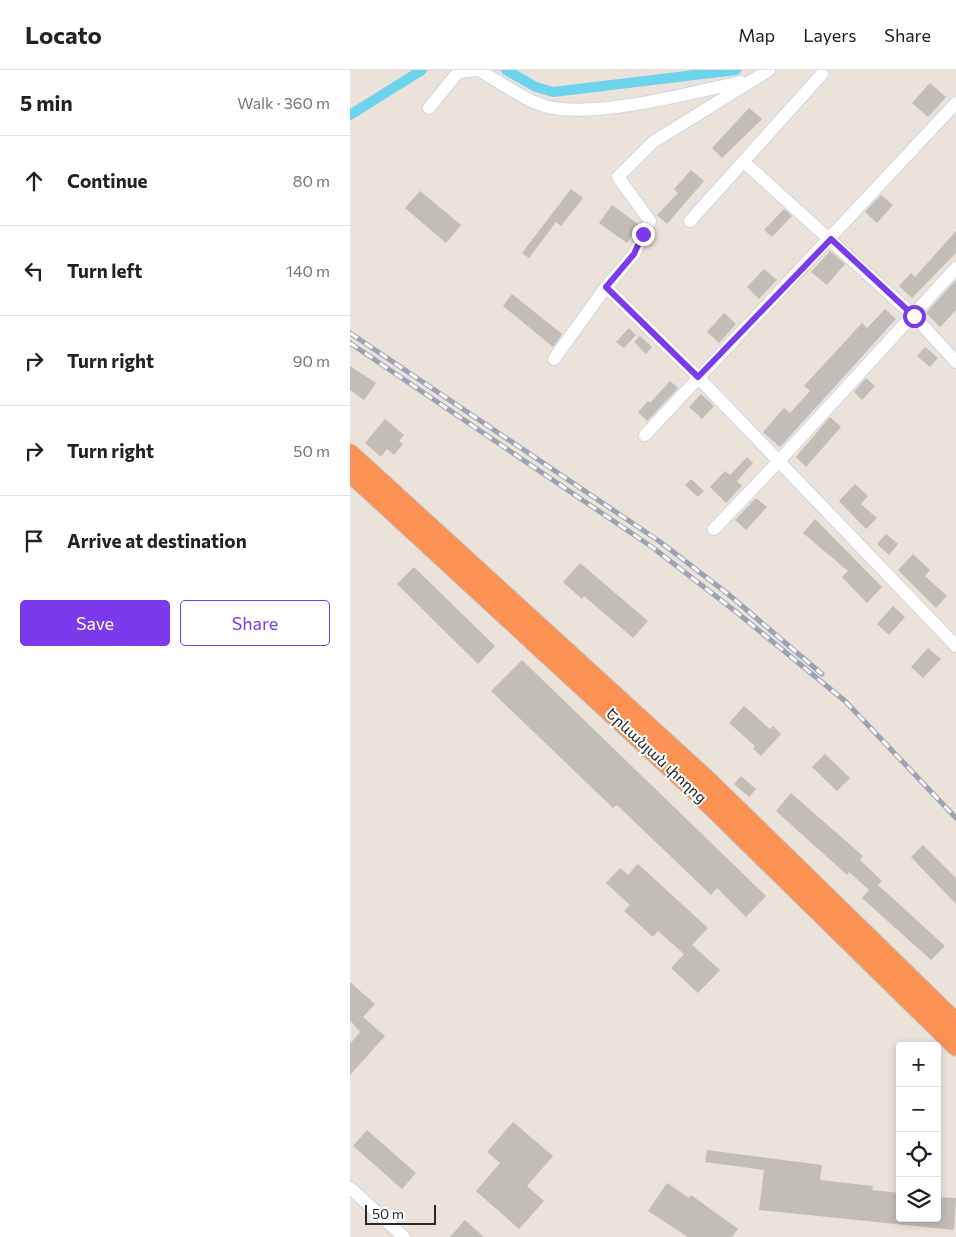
<!DOCTYPE html>
<meta charset="utf-8">
<style>
:root{--surface:#fff;--page:#f6f6f6;--text:#222;--muted:#767676;--line:#e0e0e0;--accent:#7c3aed}
body{margin:0;font-family:Commissioner,"Noto Sans Armenian",sans-serif;background:var(--page);color:var(--text)}
.controls{position:absolute;right:15px;bottom:15px;display:grid;overflow:hidden;border-radius:5px;box-shadow:0 2px 8px #0003}
.controls button{width:45px;height:45px;display:grid;place-items:center;padding:0;border:0;border-bottom:1px solid var(--line);background:var(--surface);color:var(--text);font:25px sans-serif}
.scale{position:absolute;left:15px;bottom:12px;width:71px;box-sizing:border-box;padding-left:5px;border:2px solid #282828;border-top:0;font-size:14px;line-height:18px;white-space:nowrap;color:#282828;-webkit-text-stroke:4px #fff;paint-order:stroke}
.stop{position:absolute;width:15px;height:15px;margin:-11px;border:4px solid #7c3aed;border-radius:50%;background:#fff}
.stop.end{background:#7c3aed;border-color:#fff;box-shadow:0 1px 5px #0008}
.list{margin:0;padding:0;list-style:none}
h2{display:flex;justify-content:space-between;align-items:center;height:65px;margin:0;padding:0 20px;font-size:21px}
h2 small{font-size:16px;font-weight:400;color:var(--muted)}
.list li{display:grid;grid-template-columns:32px 1fr auto;gap:15px;align-items:center;box-sizing:border-box;height:90px;padding:0 20px;border-top:1px solid var(--line)}
.list b{display:block;font-size:19px;white-space:nowrap}
.list em{font-size:16px;font-style:normal;color:var(--muted)}
.actions{display:flex;gap:10px;padding:15px 20px}
.actions a{flex:1;padding:11px 0;border:1px solid var(--accent);border-radius:5px;text-align:center;font-size:18px;color:var(--accent)}
.actions .main{background:var(--accent);color:#fff}
.icon{flex:none;width:28px;height:28px;fill:none;stroke:currentColor;stroke-width:2;stroke-linecap:round;stroke-linejoin:round}
.map{position:relative;flex:none;width:606px;height:1167px;overflow:hidden}
header{display:flex;align-items:center;gap:30px;box-sizing:border-box;height:70px;padding:0 25px;background:var(--surface);border-bottom:1px solid var(--line)}
header strong{font-size:24px}
nav{display:flex;gap:28px;margin-inline-start:auto;font-size:18px}
main{display:flex}
aside{flex:1;background:var(--surface)}
.map>svg:first-child{display:block}
.lines{fill:none;stroke-linecap:round;stroke-linejoin:round}
.canal{stroke:#6ed3ec;stroke-width:10}
.building{fill:#c2bdb6}
.minor-casing{stroke:#cfd4e1;stroke-width:14}
.highway-casing{stroke:#c3c3c3;stroke-width:21}
.minor{stroke:#fff;stroke-width:12}
.highway{stroke:#fb9254;stroke-width:19}
.rail-casing{stroke:#9da2b3;stroke-width:5}
.rail{stroke:#fff;stroke-width:3;stroke-dasharray:9;stroke-linecap:butt}
.route{stroke:#7c3aed;stroke-width:6}
.labels{text-anchor:middle;dominant-baseline:central;stroke-width:4;stroke-linejoin:round;paint-order:stroke}
.street-label{font-size:15px;fill:#282828;stroke:#fff}
</style>
<header>
<strong>Locato</strong>
<nav><a>Map</a><a>Layers</a><a>Share</a></nav>
</header>
<main>
<aside>
<h2>5 min<small>Walk · 360 m</small></h2>
<ul class="list">
<li><svg class="icon" aria-label="ahead" viewBox="0 0 24 24"><path d="M12 20V5M6 11l6-6 6 6"/></svg><div><b>Continue</b></div><em>80 m</em></li>
<li><svg class="icon" aria-label="left" viewBox="0 0 24 24"><path d="M17 20v-9H6M10 6l-5 5 5 5"/></svg><div><b>Turn left</b></div><em>140 m</em></li>
<li><svg class="icon" aria-label="right" viewBox="0 0 24 24"><path d="M7 20v-9h11M14 6l5 5-5 5"/></svg><div><b>Turn right</b></div><em>90 m</em></li>
<li><svg class="icon" aria-label="right" viewBox="0 0 24 24"><path d="M7 20v-9h11M14 6l5 5-5 5"/></svg><div><b>Turn right</b></div><em>50 m</em></li>
<li><svg class="icon" aria-label="arrive" viewBox="0 0 24 24"><path d="M6 21V4h12l-3 4 3 4H6"/></svg><div><b>Arrive at destination</b></div></li>
</ul>
<div class="actions"><a class="main">Save</a><a>Share</a></div>
</aside>
<div class="map">
<svg width="606" height="1167" viewBox="0 0 606 1167">
<rect width="100%" height="100%" fill="#ebe2da"/>
<g class="lines">
<g class="canal">
<path d="M156 0 186 17 203 22 386 0"/>
<path d="M0 45 72 0"/>
</g>
</g>
<g class="building">
<path d="M580 13 596 27 578 47 562 33Z"/>
<path d="M399 38 412 49 372 88 362 78Z"/>
<path d="M341 100 354 111 317 154 307 145 328 123 324 119Z"/>
<path d="M221 119 233 128 211 156 206 152 179 188 172 183Z"/>
<path d="M70 121 111 155 96 173 55 138Z"/>
<path d="M531 125 543 135 527 153 515 142Z"/>
<path d="M262 135 289 155 277 173 249 153Z"/>
<path d="M434 139 442 146 422 167 414 160Z"/>
<path d="M606 161V183L562 228 549 216 561 203 565 207Z"/>
<path d="M480 181 495 194 477 215 461 202Z"/>
<path d="M414 199 427 210 409 229 397 217Z"/>
<path d="M606 210V240L590 257 576 243Z"/>
<path d="M162 224 212 264 203 277 153 236Z"/>
<path d="M535 239 546 249 430 377 413 362 434 338 440 343 460 321 454 316 512 253 517 258Z"/>
<path d="M374 243 386 254 369 273 357 262Z"/>
<path d="M279 258 286 265 274 278 266 272Z"/>
<path d="M290 266 302 277 296 284 284 272Z"/>
<path d="M575 277 588 288 580 297 567 286Z"/>
<path d="M0 296 26 313 14 330 0 320Z"/>
<path d="M516 308 525 316 512 330 504 322Z"/>
<path d="M320 311 328 318 297 351 288 342 298 331 300 333Z"/>
<path d="M351 324 364 336 352 349 339 337Z"/>
<path d="M480 347 491 357 456 397 446 387Z"/>
<path d="M35 349 54 365 49 371 53 374 44 385 37 379 31 387 15 373Z"/>
<path d="M397 387 403 393 387 411 392 416 376 433 360 417 375 401 380 405Z"/>
<path d="M341 409 354 421 348 427 335 415Z"/>
<path d="M505 414 518 426 511 434 527 448 516 459 489 431Z"/>
<path d="M406 428 417 437 396 460 385 450Z"/>
<path d="M465 449 532 517 517 533 492 507 498 501 453 463Z"/>
<path d="M536 464 548 474 539 485 527 474Z"/>
<path d="M563 484 580 500 575 506 597 526 586 538 548 500Z"/>
<path d="M230 493 298 551 283 568 234 526 232 529 213 512Z"/>
<path d="M64 497 145 576 128 594 47 514Z"/>
<path d="M543 536 555 547 539 565 527 554Z"/>
<path d="M578 578 591 589 573 608 561 597Z"/>
<path d="M172 590 416 826 396 847 367 818 361 825 267 735 263 738 141 621Z"/>
<path d="M394 636 420 659 423 656 431 664 411 686 403 679 405 676 379 653Z"/>
<path d="M475 684 500 708 487 721 462 697Z"/>
<path d="M391 706 406 719 399 727 384 714Z"/>
<path d="M441 723 513 786 510 790 532 811 528 815 595 876 581 890 512 828 519 820 499 802 497 805 426 741Z"/>
<path d="M573 775 606 808V834L561 787Z"/>
<path d="M288 794 358 858 342 875 370 900 348 923 321 898 334 884 308 861 303 867 274 841 280 835 256 813 270 798 278 805Z"/>
<path d="M0 912 25 934 13 947 35 966 0 1005V974L10 962 0 950Z"/>
<path d="M163 1052 203 1086 177 1116 194 1131 169 1159 126 1121 150 1093 137 1082Z"/>
<path d="M17 1060 66 1103 52 1119 3 1076Z"/>
<path d="M357 1080 472 1095 470 1110 523 1116 522 1120 550 1123V1148H587V1127L606 1128 604 1160 409 1140 414 1100 355 1092Z"/>
<path d="M317 1113 339 1128 341 1125 388 1159 382 1167H338L298 1141Z"/>
<path d="M115 1150 134 1167H100Z"/>
</g>
<g class="lines">
<defs>
<g id="minor">
<path d="M129 0C150 12 179 34 203 38 255 46 339 23 391 12"/>
<path d="M79 38 105 6 109 2 126 0"/>
<path d="M394 92 564 246 606 292"/>
<path d="M340 151 472 4"/>
<path d="M256 217 348 307 606 576"/>
<path d="M204 289 256 217 284 184 300 151 268 107 303 72 419 0"/>
<path d="M295 365 606 33"/>
<path d="M364 459 429 391 606 198"/>
<path d="M0 1118 54 1167"/>
</g>
<g id="highway">
<path d="M0 384 358 711 606 953"/>
<path d="M0 402 347 722 606 976"/>
</g>
</defs>
<use href="#minor" class="minor-casing"/>
<use href="#highway" class="highway-casing"/>
<use href="#minor" class="minor"/>
<use href="#highway" class="highway"/>
<defs>
<g id="rail">
<path d="M0 263 309 471 378 524 472 604"/>
<path d="M0 273 302 477 385 541 495 631 606 748"/>
</g>
</defs>
<use href="#rail" class="rail-casing"/>
<use href="#rail" class="rail"/>
</g>
<g class="lines">
<path class="route" d="M293 164 284 184 256 217 348 307 481 169 564 246"/>
</g>
<g class="labels">
<g class="street-label">
<text transform="translate(307 685) rotate(43)">Երևանյան փողոց</text>
</g>
</g>
</svg>
<div class="controls">
<button>+</button>
<button>−</button>
<button><svg class="icon" aria-label="locate" viewBox="0 0 24 24"><circle cx="12" cy="12" r="6"/><path d="M12 2v4M12 18v4M2 12h4M18 12h4"/></svg></button>
<button><svg class="icon" aria-label="layers" viewBox="0 0 24 24"><path d="M12 4l9 5-9 5-9-5zM3 14l9 5 9-5"/></svg></button>
</div>
<div class="scale">50 m</div>
<div class="stop" style="left:564px;top:246px"></div>
<div class="stop end" style="left:293px;top:164px"></div>
</div>
</main>
